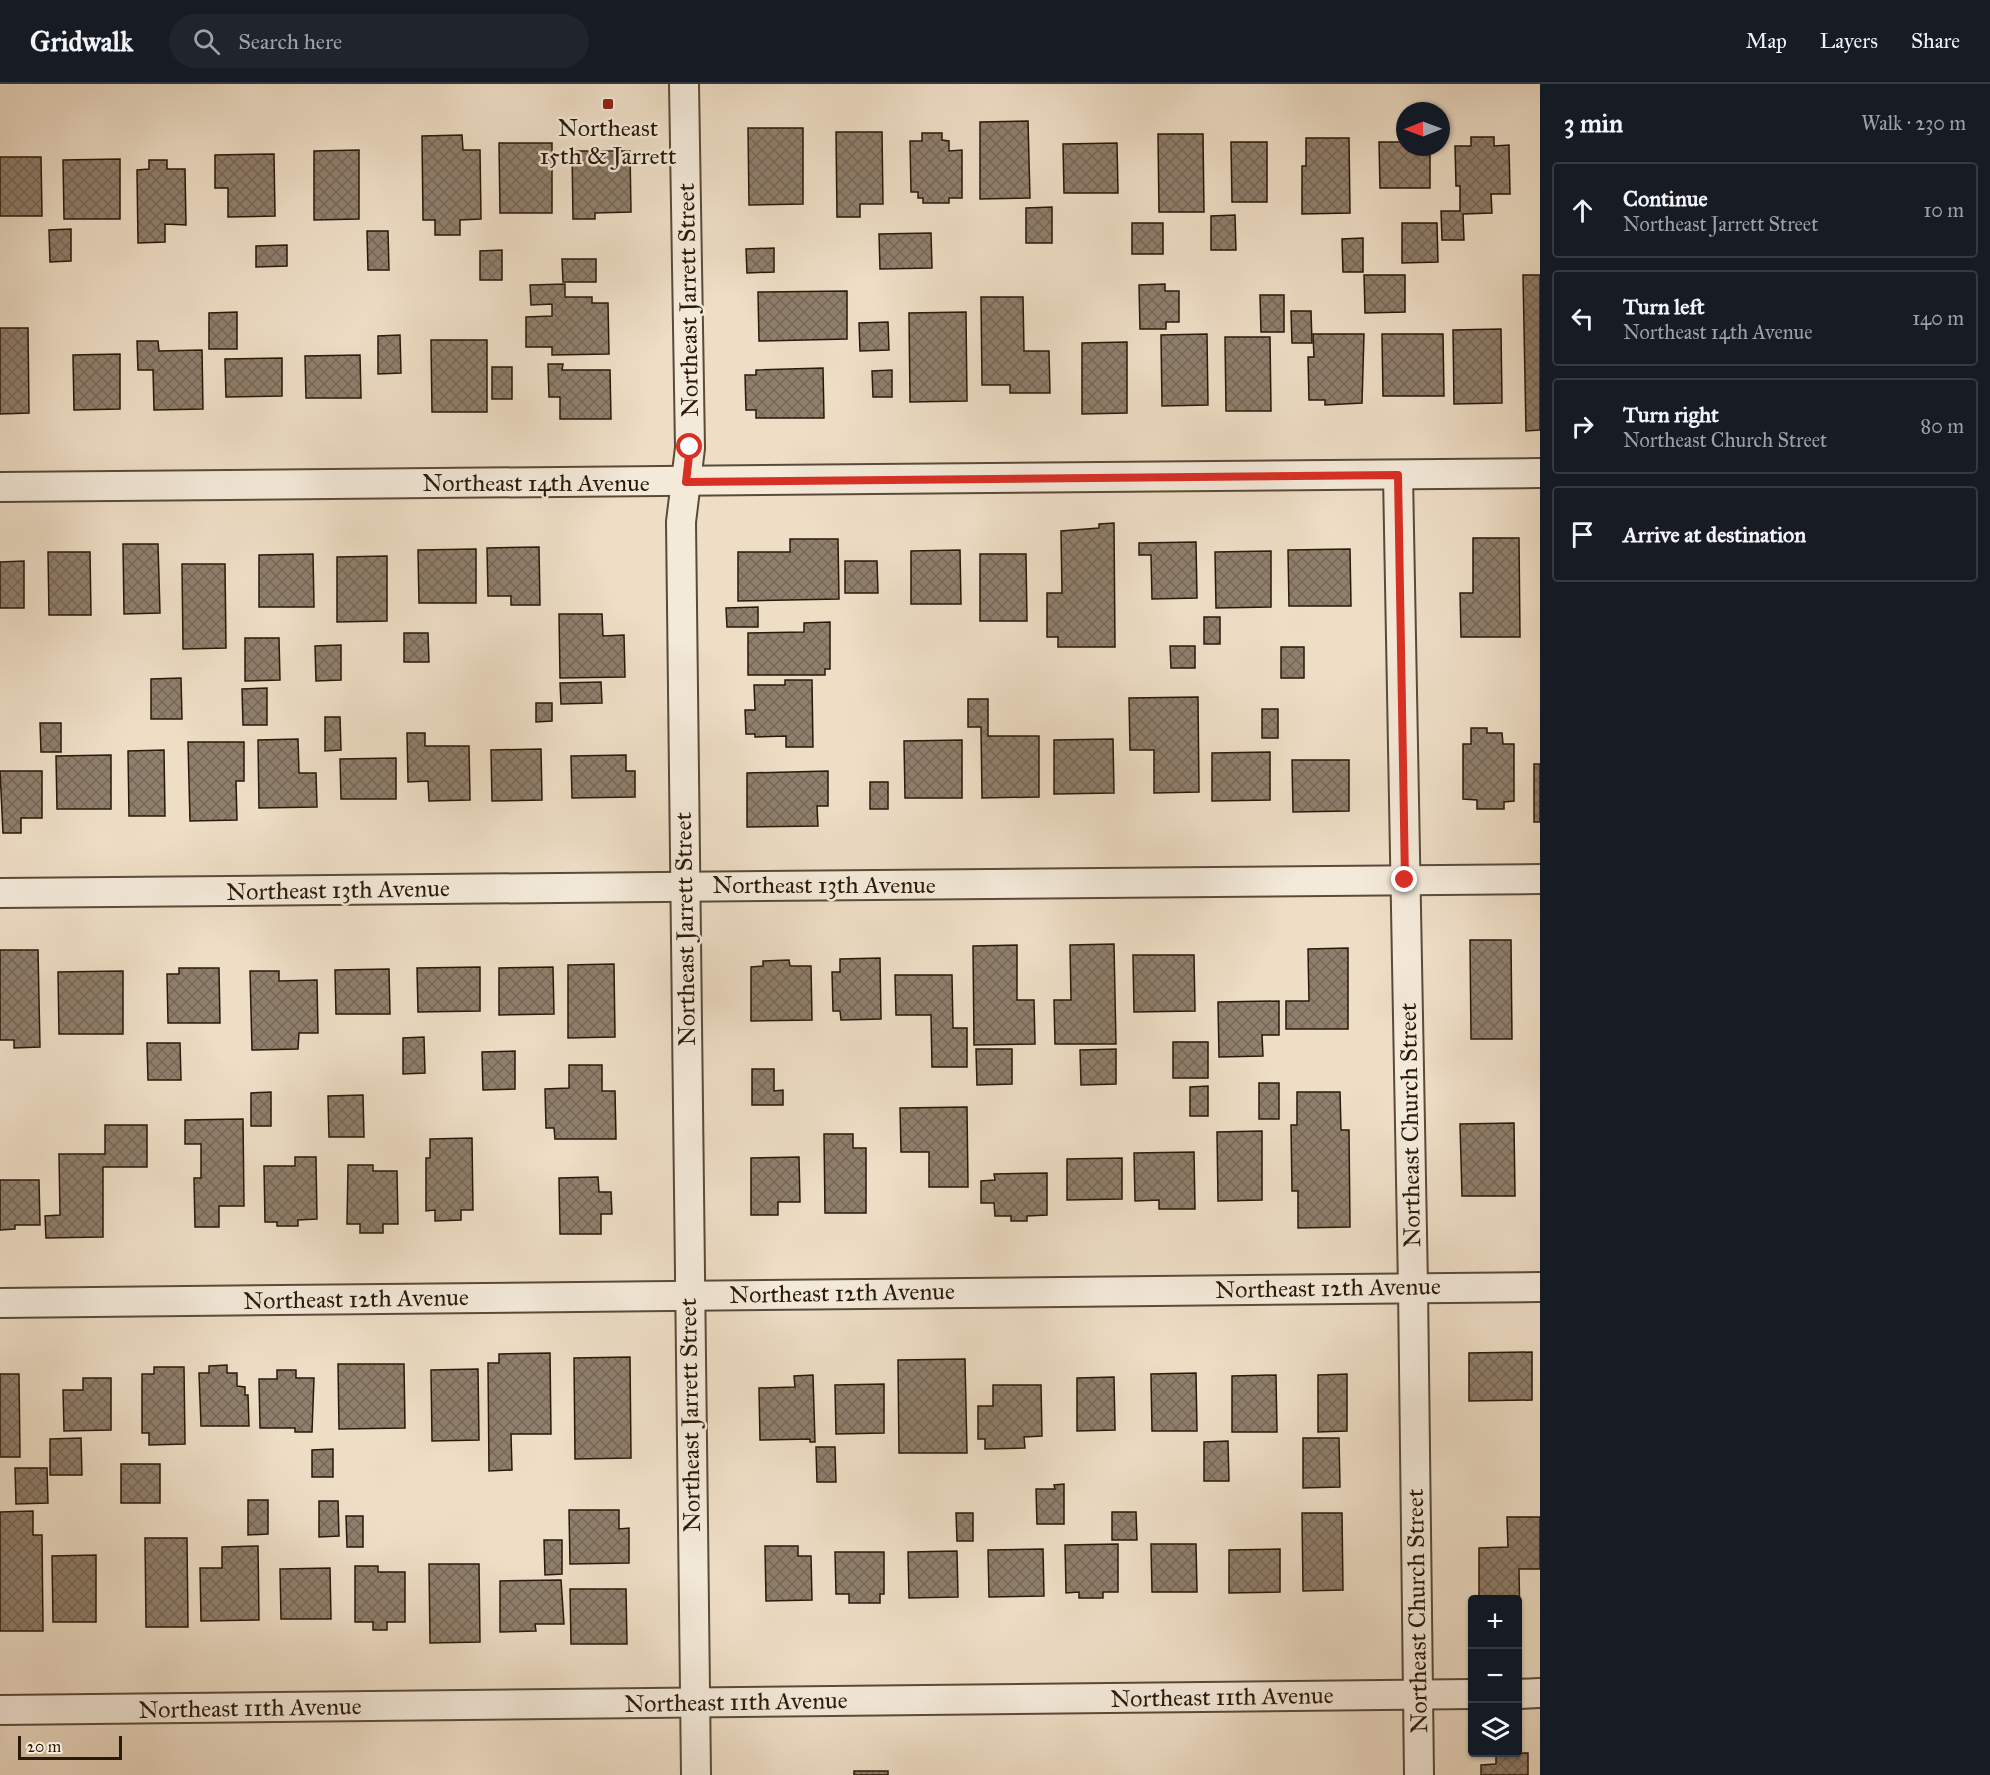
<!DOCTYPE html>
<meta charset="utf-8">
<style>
:root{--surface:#171b24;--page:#20242c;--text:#f1f3f6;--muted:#9ea1a6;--line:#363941}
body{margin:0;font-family:"IM FELL Great Primer",serif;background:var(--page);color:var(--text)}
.controls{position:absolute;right:18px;bottom:18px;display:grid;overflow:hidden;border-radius:6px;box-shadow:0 2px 4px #0004}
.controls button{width:54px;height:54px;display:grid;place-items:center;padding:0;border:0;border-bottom:2px solid var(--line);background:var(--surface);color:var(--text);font:30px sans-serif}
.compass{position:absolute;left:1396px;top:18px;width:54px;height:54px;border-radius:50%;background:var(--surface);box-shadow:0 2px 4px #0004;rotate:269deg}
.scale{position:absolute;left:18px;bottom:15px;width:104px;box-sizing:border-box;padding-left:6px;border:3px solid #29190a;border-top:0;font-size:16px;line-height:21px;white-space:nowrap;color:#29190a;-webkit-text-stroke:4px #f4eada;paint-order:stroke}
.stop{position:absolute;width:18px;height:18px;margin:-14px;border:4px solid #d93025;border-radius:50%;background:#fff}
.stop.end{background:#d93025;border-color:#fff;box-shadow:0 2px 6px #0008}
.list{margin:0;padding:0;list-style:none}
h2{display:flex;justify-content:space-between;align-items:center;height:78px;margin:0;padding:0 24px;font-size:26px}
h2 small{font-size:20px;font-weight:400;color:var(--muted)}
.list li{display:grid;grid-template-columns:39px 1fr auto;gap:18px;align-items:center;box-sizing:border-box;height:96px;margin:0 12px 12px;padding:0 12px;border:2px solid var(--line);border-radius:6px}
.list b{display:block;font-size:22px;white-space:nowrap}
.list p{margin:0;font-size:20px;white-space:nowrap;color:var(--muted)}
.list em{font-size:20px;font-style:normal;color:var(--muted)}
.icon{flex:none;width:33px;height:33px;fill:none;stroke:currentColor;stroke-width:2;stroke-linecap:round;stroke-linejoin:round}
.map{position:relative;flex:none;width:1540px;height:1691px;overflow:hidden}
header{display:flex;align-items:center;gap:36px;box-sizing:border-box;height:84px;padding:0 30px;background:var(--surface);border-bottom:2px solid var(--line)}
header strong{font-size:28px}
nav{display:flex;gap:33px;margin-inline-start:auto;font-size:21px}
.search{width:420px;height:54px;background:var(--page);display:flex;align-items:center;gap:15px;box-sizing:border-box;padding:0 21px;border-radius:33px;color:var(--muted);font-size:22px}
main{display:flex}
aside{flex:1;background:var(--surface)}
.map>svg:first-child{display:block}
.building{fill:url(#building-cross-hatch);stroke:#29190a;stroke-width:1.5}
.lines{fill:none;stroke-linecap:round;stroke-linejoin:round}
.street-casing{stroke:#5a4a39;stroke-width:32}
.street{stroke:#f4eada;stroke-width:28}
.route{stroke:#d93025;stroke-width:8}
.poi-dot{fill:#8f2418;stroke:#f4eada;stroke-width:2}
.labels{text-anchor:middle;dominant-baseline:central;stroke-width:5;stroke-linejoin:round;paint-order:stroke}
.poi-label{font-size:24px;fill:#29190a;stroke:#f4eada}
.street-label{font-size:24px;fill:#29190a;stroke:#f4eada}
</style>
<header>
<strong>Gridwalk</strong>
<div class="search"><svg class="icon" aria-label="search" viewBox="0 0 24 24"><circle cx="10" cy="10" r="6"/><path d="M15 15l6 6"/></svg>Search here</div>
<nav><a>Map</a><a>Layers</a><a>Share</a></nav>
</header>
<main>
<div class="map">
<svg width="1540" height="1691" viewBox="0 0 1540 1691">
<defs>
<pattern id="building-cross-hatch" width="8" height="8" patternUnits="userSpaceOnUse" patternTransform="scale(1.5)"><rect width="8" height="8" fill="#8f7f6c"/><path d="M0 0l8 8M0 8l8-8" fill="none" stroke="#756757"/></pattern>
</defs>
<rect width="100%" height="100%" fill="#eedec6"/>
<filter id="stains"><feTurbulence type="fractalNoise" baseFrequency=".00333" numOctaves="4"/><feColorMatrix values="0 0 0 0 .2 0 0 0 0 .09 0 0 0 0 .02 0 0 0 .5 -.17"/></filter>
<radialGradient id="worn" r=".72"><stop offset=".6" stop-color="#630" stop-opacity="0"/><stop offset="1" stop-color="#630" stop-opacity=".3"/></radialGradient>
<g class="building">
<path d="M1028 37 1030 114 980 115V38Z"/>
<path d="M748 44H803V120L749 121Z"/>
<path d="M836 48H882L883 120H860V133H837Z"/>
<path d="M922 49H942V56L949 57V67L962 66V114H949V119H923V114H918V108H911L910 57H922Z"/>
<path d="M1158 50H1203L1204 128H1159Z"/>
<path d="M462 51 463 66H480L481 135 460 136V151H435V136H423L422 52Z"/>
<path d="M1471 53H1494V62L1509 61 1510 110H1491L1492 129 1463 130 1464 156H1442L1441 127H1460V102H1456L1455 62H1471Z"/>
<path d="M1306 54H1349L1350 129 1302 130V82H1306Z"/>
<path d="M1231 58H1267V118H1232Z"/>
<path d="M1379 58H1405V63H1430V104H1380Z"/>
<path d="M499 59H552V129H500Z"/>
<path d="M1117 59 1118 109H1064L1063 60Z"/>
<path d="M359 66V135L314 136V67Z"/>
<path d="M572 67H630L631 128 595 129V135H573Z"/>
<path d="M274 70 275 132 228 133V104H215V71Z"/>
<path d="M0 73H41L42 132H0Z"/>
<path d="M120 75V135H64L63 76Z"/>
<path d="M149 76H167V85H185L186 141 165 140V158L138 159 137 86 149 85Z"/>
<path d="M1052 123V159H1026V124Z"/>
<path d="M1235 131 1236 166H1211V132Z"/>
<rect x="1132" y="139" width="31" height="31"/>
<path d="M1402 139H1437L1438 178 1402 179Z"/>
<path d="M71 145V177L50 178 49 146Z"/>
<path d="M367 147H388L389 186H368Z"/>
<path d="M931 149 932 184 880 185 879 150Z"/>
<path d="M1363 154V188H1343L1342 155Z"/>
<path d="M287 161V182L256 183V162Z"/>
<path d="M774 164V188L747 189 746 165Z"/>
<path d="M502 166V196H480V167Z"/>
<path d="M562 175H596V198H563Z"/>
<path d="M1364 191H1405V228L1365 229Z"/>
<path d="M1523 191H1540V346L1526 347Z"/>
<path d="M565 200V213H592V219H608L609 270 552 271V263H526V233L552 232V220L531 221 530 201Z"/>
<path d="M1165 200V207H1179V238H1166V245H1140L1139 201Z"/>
<path d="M847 207V255L759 257 758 208Z"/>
<path d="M1260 211H1284V248H1261Z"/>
<path d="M981 213H1023L1024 267H1049L1050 309H1010V301H982Z"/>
<path d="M1291 227H1311L1312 259H1292Z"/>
<path d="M237 228V265H209V229Z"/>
<path d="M966 228 967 317 910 318 909 229Z"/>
<path d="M888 238 889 266 860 267 859 239Z"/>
<path d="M0 244H28L29 329 0 330Z"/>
<path d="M1501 245 1502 319 1454 320 1453 246Z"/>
<path d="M1207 250 1208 321 1162 322 1161 251Z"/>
<path d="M1313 250H1364L1362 319 1325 321V316H1309L1308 273H1314Z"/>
<path d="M1382 250H1443L1444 312H1383Z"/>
<path d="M400 251 401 289 378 290V252Z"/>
<path d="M1225 253H1270L1271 327H1226Z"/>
<path d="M431 256H487V328H432Z"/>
<path d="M137 257H158L159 267 202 266 203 325 154 326 153 286H138Z"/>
<path d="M1127 258V329L1082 330V259Z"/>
<path d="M120 270V325L74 326 73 271Z"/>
<path d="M360 271 361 314H306L305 272Z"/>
<path d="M282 274V312L226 313 225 275Z"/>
<path d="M548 280H563L562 286H610L611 335H560V313H549Z"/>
<rect x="492" y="283" width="20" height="32"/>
<path d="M823 284 824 334H756V326H746L745 291H756V286Z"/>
<path d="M892 286V313H873L872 287Z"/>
<path d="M1114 439 1115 563H1058V553H1047V509H1062L1061 447 1099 444V440Z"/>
<path d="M1473 454H1519L1520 553H1461L1460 509H1473Z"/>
<path d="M790 455H838L839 515 738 517V468H790Z"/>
<path d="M1196 458 1197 514 1152 515 1151 471H1139V459Z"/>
<path d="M123 460H158L160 529 124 530Z"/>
<path d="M539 463 540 521H511V512H488L487 464Z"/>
<path d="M476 465V519H419L418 466Z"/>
<path d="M1350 465 1351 522H1289L1288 466Z"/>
<path d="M960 466 961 520H911V467Z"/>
<path d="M1271 467V523L1216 524 1215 468Z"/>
<path d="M48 468H90L91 531H49Z"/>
<path d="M313 470 314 523H259V471Z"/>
<path d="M980 470H1026L1027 537H980Z"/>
<path d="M387 472V537L337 538V473Z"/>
<path d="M24 477V524H0V478Z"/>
<path d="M845 477H877L878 509H845Z"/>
<path d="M182 480H225L226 564 183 565Z"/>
<path d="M758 523V543H727L726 524Z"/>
<path d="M559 530H602L603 552 624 551 625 593 560 594Z"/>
<rect x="1204" y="533" width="16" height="27"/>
<path d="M830 538V585H825V591H748V549L804 548V539Z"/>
<path d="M404 549H428L429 578H404Z"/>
<path d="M245 554H279L280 596 245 597Z"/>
<path d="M341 561V596L316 597 315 562Z"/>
<path d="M1170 562H1195V584H1171Z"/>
<rect x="1281" y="563" width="23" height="31"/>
<path d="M181 594 182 635H151V595Z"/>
<path d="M785 596H812L813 663H786V652L755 653V650H746L745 626H755L754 601H785Z"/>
<path d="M601 598 602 619 561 620 560 599Z"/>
<path d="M267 604V641H243L242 605Z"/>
<path d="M1198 613 1199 708 1154 709V666H1130L1129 614Z"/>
<path d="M968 615H988V652H1039V713L982 714 981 643H968Z"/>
<path d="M536 619H552V637L536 638Z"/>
<rect x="1262" y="625" width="16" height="29"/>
<path d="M325 633H340L341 666 325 667Z"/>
<path d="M40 639H61V668H41Z"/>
<path d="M1471 644H1487V649H1502L1503 660H1514V717L1504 718V725H1477V716L1463 715V660H1471Z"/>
<path d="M407 649H425V662H469L470 716 429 717 428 697 408 698Z"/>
<path d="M298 655 299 689H316L317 723 259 724 258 656Z"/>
<path d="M1113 655 1114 709 1054 710V656Z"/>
<path d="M962 656V714H905L904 657Z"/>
<path d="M188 658H244V697H236L237 736 190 737Z"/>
<path d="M541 665 542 716 492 717 491 666Z"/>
<path d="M164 666 165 732H129L128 667Z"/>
<path d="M1270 668V716L1212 717V669Z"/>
<path d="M111 671V725H57L56 672Z"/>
<path d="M626 671V687H635V713L572 714 571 672Z"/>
<path d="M396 674V715H341L340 675Z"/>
<path d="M1292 676H1349V727L1293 728Z"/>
<rect x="1534" y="680" width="6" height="58"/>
<path d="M0 687H42V734H21V749H3Z"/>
<path d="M828 687V722H817L818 742 747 743V689Z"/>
<rect x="870" y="698" width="18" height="27"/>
<path d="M1470 856H1511L1512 955H1471Z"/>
<path d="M1114 860 1116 960H1055L1054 916H1071L1070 861Z"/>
<path d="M1017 861V916H1034L1035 960 974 961 973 862Z"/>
<path d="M1348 864V945H1286V917H1309L1308 865Z"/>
<path d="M0 866H38L40 963 14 964V956H0Z"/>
<path d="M1133 871H1194L1195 927 1134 928Z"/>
<path d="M880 874 881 935 841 936 840 927H833L832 888H840V875Z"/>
<path d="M789 876 790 882H811L812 936 751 937V883L763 882V877Z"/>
<path d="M614 880 615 953 568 954V881Z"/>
<path d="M480 883V927L418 928 417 884Z"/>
<path d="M553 883 554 930 499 931V884Z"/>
<path d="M179 884H219L220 939H168L167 890H179Z"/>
<path d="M389 885 390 930H336L335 886Z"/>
<path d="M123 887V950H59L58 888Z"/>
<path d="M250 887H279V897L317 896 318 949H299L298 965 252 966Z"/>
<path d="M895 891H952L953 944H967V983H932L931 931H896Z"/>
<path d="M1279 917V951H1262L1263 972 1219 973 1218 918Z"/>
<path d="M424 953 425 989 403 990V954Z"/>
<rect x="1173" y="958" width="35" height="36"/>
<path d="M147 959H180L181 996H148Z"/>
<path d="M976 965H1012V1000L977 1001Z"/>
<path d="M1116 965V1000L1081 1001 1080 966Z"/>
<path d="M515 967V1005L483 1006 482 968Z"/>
<path d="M569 981H602V1007H615L616 1055H555L554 1044H546L545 1005 569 1004Z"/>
<path d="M752 985H774V1007L783 1006V1021H752Z"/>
<rect x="1259" y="999" width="20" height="36"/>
<path d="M1208 1002V1032H1190V1003Z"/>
<path d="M271 1008V1042H251V1009Z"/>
<path d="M1297 1008H1340L1341 1046H1349L1350 1143 1298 1144V1107H1292L1291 1041H1297Z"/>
<path d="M363 1011 364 1053H329L328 1012Z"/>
<path d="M967 1023 968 1103H929V1068H901L900 1024Z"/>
<path d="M243 1035 244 1122H219V1143H195L194 1094H201V1060H185V1036Z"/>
<path d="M1514 1039 1515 1112H1462L1460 1040Z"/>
<path d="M105 1041H147V1083H103V1153L46 1154 45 1132 60 1131 59 1070H105Z"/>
<path d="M1262 1047V1116L1218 1117 1217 1048Z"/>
<path d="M824 1050H853V1064H866V1129H825Z"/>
<path d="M472 1054 473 1126H461V1136L435 1137V1126L426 1127V1074H430V1055Z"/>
<path d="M1194 1068 1195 1125H1159V1116L1135 1117 1134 1069Z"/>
<path d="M295 1073H316L317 1135 298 1136V1142H277V1138H265L264 1082H295Z"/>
<path d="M799 1073 800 1118H778V1131H751V1074Z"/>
<path d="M1122 1074V1115L1067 1116V1075Z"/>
<path d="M348 1081H373V1087H397L398 1140H383V1149H360V1140H347Z"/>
<path d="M1047 1089V1131L1027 1132V1137H1011V1132H995L994 1119H981V1097L995 1096 994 1090Z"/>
<path d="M598 1093 599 1108H611L612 1130H601V1150H560L559 1094Z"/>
<path d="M0 1096H39L40 1141H15V1145L0 1146Z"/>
<path d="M1532 1268V1316L1469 1317V1269Z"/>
<path d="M550 1269 551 1350H511L512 1386 489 1387 488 1279H499V1270Z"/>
<path d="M630 1273 631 1374 575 1375 574 1274Z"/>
<path d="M965 1275 967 1369H899L898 1276Z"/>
<path d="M338 1280H404L405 1344 339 1345Z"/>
<path d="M227 1281V1289H237V1302L245 1303V1311H248L249 1342H201L199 1289H209V1282Z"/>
<path d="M154 1283H184L185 1360 149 1361V1349H142V1290H154Z"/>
<path d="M478 1285 479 1356 432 1357 431 1286Z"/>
<path d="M277 1286H296V1294H314L312 1348H295V1344H260L259 1295H277Z"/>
<path d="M1196 1289 1197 1347H1152L1151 1290Z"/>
<path d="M0 1290H19L20 1373H0Z"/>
<path d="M1347 1290V1347L1318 1348V1291Z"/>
<path d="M813 1291 815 1358H810V1355L760 1356 759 1304 795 1303 794 1292Z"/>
<path d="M1276 1291 1277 1348H1232V1292Z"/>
<path d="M1114 1293 1115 1346 1077 1347V1294Z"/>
<path d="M83 1294H111V1346L64 1347 63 1306H83Z"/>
<path d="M884 1300V1349L836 1350 835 1301Z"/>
<path d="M993 1301H1041L1042 1352 1024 1353 1025 1364 985 1365V1355H978V1322H993Z"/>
<path d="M81 1354 82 1391H50V1355Z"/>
<path d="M1303 1354H1339L1340 1403 1303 1404Z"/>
<path d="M1228 1357 1229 1397H1204V1358Z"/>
<path d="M816 1363H835L836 1398H817Z"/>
<path d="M333 1365V1393H312V1366Z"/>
<rect x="121" y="1380" width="39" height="39"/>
<path d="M15 1384H47L48 1419 16 1420Z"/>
<path d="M1064 1400V1440H1037L1036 1405H1055L1054 1401Z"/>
<path d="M248 1416H268V1450L248 1451Z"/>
<path d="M319 1417H338L339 1452 319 1453Z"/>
<path d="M569 1426H619V1445L629 1444V1479L570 1480Z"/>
<path d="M33 1427V1451H42L43 1547H0V1428Z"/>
<path d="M1112 1428H1136L1137 1456H1112Z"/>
<path d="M956 1429H973V1457H957Z"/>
<path d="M1302 1429H1342L1343 1506 1303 1507Z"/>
<path d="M346 1432H363V1463H347Z"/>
<path d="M1507 1433H1540V1485H1519L1520 1543H1518V1516H1479V1464L1508 1463Z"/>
<path d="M145 1454H187L188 1543H146Z"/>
<path d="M544 1456H562V1490L545 1491Z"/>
<path d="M1118 1460V1508H1103V1514H1079V1508L1066 1509 1065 1461Z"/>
<path d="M1151 1460H1196L1197 1508H1152Z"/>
<path d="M258 1462 259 1536 201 1537 200 1484H222V1463Z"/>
<path d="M765 1462H798V1472H811L812 1516 766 1517Z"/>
<path d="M1043 1465 1044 1512 989 1513 988 1466Z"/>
<path d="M1280 1465V1508L1229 1509V1466Z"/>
<path d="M957 1467 958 1513 909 1514 908 1468Z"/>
<path d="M835 1468H884V1510H880V1519H849V1510H836Z"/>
<path d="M96 1471V1538H53L52 1472Z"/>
<path d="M429 1480H479L480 1558 430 1559Z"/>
<path d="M355 1482H378V1488H405V1538H387V1546H373V1538H355Z"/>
<path d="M330 1484 331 1535H281L280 1485Z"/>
<path d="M561 1496 564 1540H535L536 1547 500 1548V1497Z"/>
<path d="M570 1505H626L627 1560H571Z"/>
<path d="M1528 1669V1691H1481V1681L1496 1680V1670Z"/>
<rect x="854" y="1687" width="34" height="4"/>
</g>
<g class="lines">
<defs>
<g id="street">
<path d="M684 0 690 364 681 438 696 1691"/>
<path d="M1398 391 1413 1203 1419 1691"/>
<path d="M0 403 1540 389"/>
<path d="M0 809 1540 795"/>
<path d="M0 1219 1540 1203"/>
<path d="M1518 1610 1540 1609"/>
<path d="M0 1626 1472 1610"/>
</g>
</defs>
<use href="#street" class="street-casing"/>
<use href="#street" class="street"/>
</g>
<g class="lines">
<path class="route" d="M690 363 686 398 1398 391 1405 796"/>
</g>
<rect class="poi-dot" x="602" y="14" width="12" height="12" rx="3"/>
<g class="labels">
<g class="poi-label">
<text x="608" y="44">Northeast<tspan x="608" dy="28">15th &amp; Jarrett</tspan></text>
</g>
<g class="street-label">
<text transform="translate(688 216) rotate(-91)">Northeast Jarrett Street</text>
<text x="536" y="399">Northeast 14th Avenue</text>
<text x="824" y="801">Northeast 13th Avenue</text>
<text transform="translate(338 806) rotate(-1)">Northeast 13th Avenue</text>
<text transform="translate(685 845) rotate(-91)">Northeast Jarrett Street</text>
<text transform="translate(1410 1041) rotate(-91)">Northeast Church Street</text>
<text transform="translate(1328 1204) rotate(-1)">Northeast 12th Avenue</text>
<text transform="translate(842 1209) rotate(-1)">Northeast 12th Avenue</text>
<text transform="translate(356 1215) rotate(-1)">Northeast 12th Avenue</text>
<text transform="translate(690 1331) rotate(-91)">Northeast Jarrett Street</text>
<text transform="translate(1417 1527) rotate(-91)">Northeast Church Street</text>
<text transform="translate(1222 1613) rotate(-1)">Northeast 11th Avenue</text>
<text transform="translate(736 1618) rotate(-1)">Northeast 11th Avenue</text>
<text transform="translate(250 1624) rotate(-1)">Northeast 11th Avenue</text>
</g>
</g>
<rect width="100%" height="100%" filter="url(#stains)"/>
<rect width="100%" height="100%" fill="url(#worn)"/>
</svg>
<div class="controls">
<button>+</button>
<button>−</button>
<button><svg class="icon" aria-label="layers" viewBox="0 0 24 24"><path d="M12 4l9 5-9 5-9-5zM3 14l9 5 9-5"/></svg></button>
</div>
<svg class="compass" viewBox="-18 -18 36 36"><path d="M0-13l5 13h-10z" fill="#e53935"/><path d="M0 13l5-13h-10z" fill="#9ea1a6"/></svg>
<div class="scale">20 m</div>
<div class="stop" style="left:690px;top:363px"></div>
<div class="stop end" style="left:1405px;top:796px"></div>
</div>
<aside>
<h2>3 min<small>Walk · 230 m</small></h2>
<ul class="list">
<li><svg class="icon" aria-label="ahead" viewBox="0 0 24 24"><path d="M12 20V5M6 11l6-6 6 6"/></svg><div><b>Continue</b><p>Northeast Jarrett Street</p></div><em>10 m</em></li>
<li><svg class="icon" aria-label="left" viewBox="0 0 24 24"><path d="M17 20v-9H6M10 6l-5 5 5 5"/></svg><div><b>Turn left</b><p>Northeast 14th Avenue</p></div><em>140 m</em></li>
<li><svg class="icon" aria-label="right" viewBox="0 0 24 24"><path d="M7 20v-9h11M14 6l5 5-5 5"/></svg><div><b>Turn right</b><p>Northeast Church Street</p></div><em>80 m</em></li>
<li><svg class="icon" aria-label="arrive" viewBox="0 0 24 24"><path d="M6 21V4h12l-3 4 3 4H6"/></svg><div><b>Arrive at destination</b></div></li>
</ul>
</aside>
</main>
